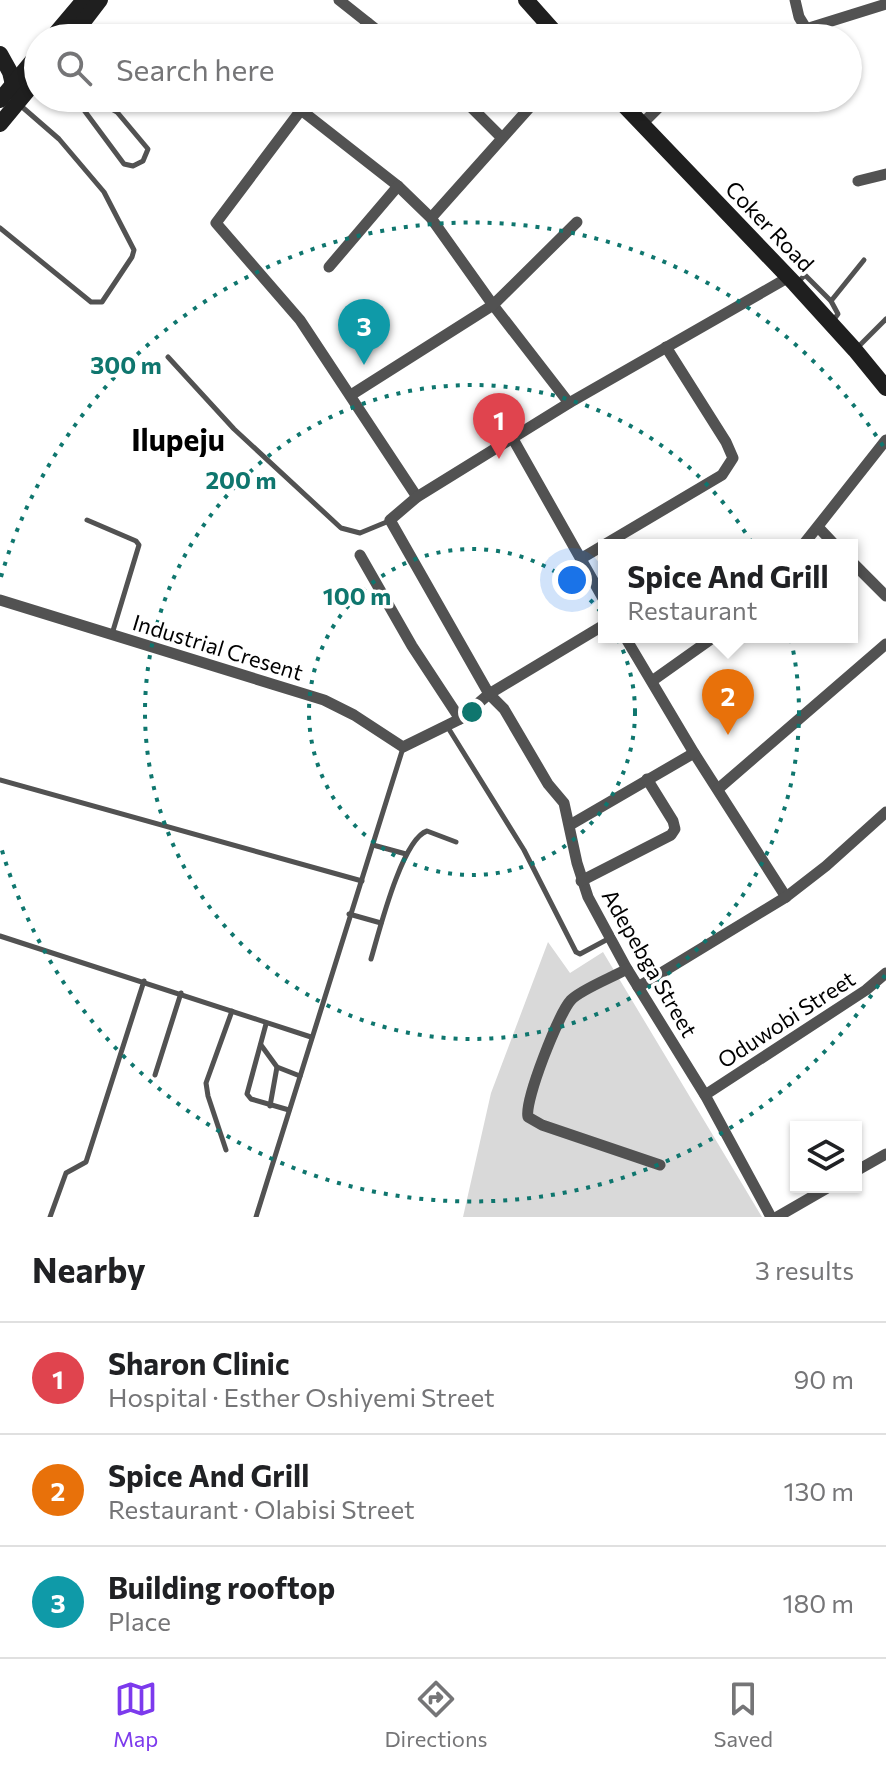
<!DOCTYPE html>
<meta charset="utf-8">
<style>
:root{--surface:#fff;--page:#f2f2f2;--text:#202124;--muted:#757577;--line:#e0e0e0;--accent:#7c3aed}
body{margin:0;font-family:Commissioner,sans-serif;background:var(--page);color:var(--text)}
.controls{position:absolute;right:24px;bottom:24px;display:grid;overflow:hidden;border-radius:0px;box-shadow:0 2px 6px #0004}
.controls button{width:72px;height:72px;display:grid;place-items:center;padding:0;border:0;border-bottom:2px solid var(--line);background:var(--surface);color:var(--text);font:40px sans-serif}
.you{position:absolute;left:572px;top:580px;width:28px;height:28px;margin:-20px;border:6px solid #fff;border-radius:50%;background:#1a73e8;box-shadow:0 0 0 12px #1a73e833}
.badge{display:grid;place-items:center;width:52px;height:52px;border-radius:50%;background:var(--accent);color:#fff;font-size:26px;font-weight:700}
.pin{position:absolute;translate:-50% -66px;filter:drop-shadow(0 2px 4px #0008)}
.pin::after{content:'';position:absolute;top:42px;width:28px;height:24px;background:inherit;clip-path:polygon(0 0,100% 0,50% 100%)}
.popup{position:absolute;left:598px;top:539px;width:260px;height:104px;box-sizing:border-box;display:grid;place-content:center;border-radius:0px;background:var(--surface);filter:drop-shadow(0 2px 6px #0005);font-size:26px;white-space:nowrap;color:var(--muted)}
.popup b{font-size:30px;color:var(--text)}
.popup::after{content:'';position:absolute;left:50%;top:100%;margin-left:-16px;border:16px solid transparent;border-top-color:var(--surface)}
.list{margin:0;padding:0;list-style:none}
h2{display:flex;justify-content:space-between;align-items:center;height:104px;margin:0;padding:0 32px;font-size:34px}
h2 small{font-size:26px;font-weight:400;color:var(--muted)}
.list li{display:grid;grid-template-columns:52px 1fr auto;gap:24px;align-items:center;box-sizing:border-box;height:112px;padding:0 32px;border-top:2px solid var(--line)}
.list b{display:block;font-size:30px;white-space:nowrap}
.list p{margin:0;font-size:26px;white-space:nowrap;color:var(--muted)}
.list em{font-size:26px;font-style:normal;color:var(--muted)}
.icon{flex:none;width:44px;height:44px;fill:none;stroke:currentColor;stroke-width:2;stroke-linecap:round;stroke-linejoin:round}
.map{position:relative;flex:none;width:886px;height:1217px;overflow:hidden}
.search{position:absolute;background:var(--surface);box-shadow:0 2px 6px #0004;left:24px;right:24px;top:24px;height:88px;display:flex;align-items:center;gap:20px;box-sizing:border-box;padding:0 28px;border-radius:44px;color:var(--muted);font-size:30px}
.sheet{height:440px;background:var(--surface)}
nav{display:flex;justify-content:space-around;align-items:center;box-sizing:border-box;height:112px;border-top:2px solid var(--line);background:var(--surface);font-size:22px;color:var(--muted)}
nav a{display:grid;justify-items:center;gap:4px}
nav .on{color:var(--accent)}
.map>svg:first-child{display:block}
.green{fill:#d9d9d9}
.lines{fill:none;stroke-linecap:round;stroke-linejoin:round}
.service{stroke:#525252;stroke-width:5}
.minor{stroke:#525252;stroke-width:11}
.secondary{stroke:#1f1f1f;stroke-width:16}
.ring{fill:none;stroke:#0f766e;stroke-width:4;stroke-dasharray:4 8}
.labels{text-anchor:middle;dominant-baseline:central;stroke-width:7;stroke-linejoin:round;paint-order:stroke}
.street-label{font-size:22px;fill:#000;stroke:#fff}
.district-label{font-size:30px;font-weight:bold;fill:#000;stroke:#fff}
.centre{fill:#0f766e;stroke:#fff;stroke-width:4}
.ring-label{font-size:24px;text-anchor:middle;font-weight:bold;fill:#0f766e;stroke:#fff;stroke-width:7;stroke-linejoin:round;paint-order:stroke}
</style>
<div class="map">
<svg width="886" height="1217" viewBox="0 0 886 1217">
<rect width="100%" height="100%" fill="#fff"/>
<path class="green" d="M548 942 570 973 603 952 762 1217H463L491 1093Z"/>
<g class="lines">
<g class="service">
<path d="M75 98 124 164 133 166 143 161 148 149 117 112 92 98"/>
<path d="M0 228 91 302H102L132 257 134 250 104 192 59 139 21 106"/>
<path d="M797 283 805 275 831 301"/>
<path d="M832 322 838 314 831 301 864 260"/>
<path d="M856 349 886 319"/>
<path d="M168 357 234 429 341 528 360 533 389 521"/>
<path d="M87 520 136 541 139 545 112 634"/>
<path d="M447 726 524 850 576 952 580 954 608 939"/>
<path d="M0 780 362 881"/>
<path d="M373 845 406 854"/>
<path d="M349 914 381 923"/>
<path d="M0 936 311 1037"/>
<path d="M371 959C379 932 402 839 427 831L456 842"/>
<path d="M266 1024 247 1094 251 1099 289 1110"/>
<path d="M261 1045 277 1067 270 1106"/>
<path d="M277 1067 300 1076"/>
<path d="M155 1075 181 993"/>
<path d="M226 1150 208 1096 206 1083 232 1011"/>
<path d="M50 1217 66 1173 86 1162 144 981"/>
<path d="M256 1217 403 748"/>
</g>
<g class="minor">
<path d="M339 0 387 38"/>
<path d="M795 0 799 17 807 30"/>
<path d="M356 38 368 23"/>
<path d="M777 38 886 4"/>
<path d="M310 98 216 223 300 320 417 497"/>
<path d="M462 98 501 137"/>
<path d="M301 110 398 186 431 218 493 305 569 403"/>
<path d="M642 124 668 98"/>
<path d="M858 181 886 174"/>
<path d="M431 218 538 98"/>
<path d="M329 267 398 186"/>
<path d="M351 395 493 305 577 222"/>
<path d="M513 439 604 600"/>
<path d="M818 527 835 545"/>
<path d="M803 545 886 440"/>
<path d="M360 555 412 646 460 719"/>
<path d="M582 558 722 475 733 458 726 442 666 347"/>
<path d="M852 562 886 596"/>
<path d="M0 600 324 700 354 715 403 747 460 719 489 694 504 709 548 784 564 803 577 863 588 897 627 969 705 1095 771 1217"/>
<path d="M604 625 489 694 390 520 417 497 569 403 789 277"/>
<path d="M625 637 694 753 786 897"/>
<path d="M652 681 714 637"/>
<path d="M718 789 886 644"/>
<path d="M570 825 694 753"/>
<path d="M581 881 671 835 675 829 673 821 647 779"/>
<path d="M627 969C613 977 580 990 571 1000 559 1013 524 1101 528 1117L542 1125 660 1165"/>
<path d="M638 987 786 897 826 866 886 812"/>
<path d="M705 1095 866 990 886 973"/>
<path d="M856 1171 886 1154"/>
<path d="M777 1217 829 1187"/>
</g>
<g class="secondary">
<path d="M526 0 560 38"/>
<path d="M52 38 84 0"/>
<path d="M71 38 100 0"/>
<path d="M0 54 10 72 14 89"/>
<path d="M617 98 795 284 855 350 886 388"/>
<path d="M0 100 38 54"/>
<path d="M0 124 38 78"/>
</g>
</g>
<g class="ring">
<circle cx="472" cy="712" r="163"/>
<circle cx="472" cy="712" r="327"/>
<path d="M885 975A490 490 0 0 1 1 847M1 577A490 490 0 0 1 885 449"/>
</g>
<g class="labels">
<g class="street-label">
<text transform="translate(770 226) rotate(46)">Coker Road</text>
<text transform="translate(218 647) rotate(17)">Industrial Cresent</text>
<text transform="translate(650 963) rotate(60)">Adepebga Street</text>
<text transform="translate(786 1019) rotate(-33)">Oduwobi Street</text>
</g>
<g class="district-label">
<text x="178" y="438">Ilupeju</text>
</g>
</g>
<circle cx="472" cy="712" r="12" class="centre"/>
<g class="ring-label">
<text x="126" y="374">300 m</text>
<text x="241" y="489">200 m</text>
<text x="357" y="605">100 m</text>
</g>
</svg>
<div class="controls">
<button><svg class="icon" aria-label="layers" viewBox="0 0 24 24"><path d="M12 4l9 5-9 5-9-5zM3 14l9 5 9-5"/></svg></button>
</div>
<div class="you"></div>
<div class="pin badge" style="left:499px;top:459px;background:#e0444e">1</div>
<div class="pin badge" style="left:728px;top:735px;background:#e8710a">2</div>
<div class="popup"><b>Spice And Grill</b>Restaurant</div>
<div class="pin badge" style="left:364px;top:365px;background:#0f9aa8">3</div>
<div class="search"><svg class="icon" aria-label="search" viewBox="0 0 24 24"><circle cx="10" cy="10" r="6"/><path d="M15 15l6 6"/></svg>Search here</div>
</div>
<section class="sheet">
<h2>Nearby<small>3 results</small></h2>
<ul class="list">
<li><span class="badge" style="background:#e0444e">1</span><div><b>Sharon Clinic</b><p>Hospital · Esther Oshiyemi Street</p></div><em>90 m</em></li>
<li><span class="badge" style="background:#e8710a">2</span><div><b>Spice And Grill</b><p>Restaurant · Olabisi Street</p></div><em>130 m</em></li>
<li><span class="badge" style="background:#0f9aa8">3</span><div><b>Building rooftop</b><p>Place</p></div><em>180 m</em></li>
</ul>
</section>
<nav>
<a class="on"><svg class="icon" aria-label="map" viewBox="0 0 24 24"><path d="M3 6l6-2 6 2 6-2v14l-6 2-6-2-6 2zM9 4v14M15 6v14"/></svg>Map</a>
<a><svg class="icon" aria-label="directions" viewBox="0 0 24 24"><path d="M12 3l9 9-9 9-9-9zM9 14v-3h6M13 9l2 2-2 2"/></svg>Directions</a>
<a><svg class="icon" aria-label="saved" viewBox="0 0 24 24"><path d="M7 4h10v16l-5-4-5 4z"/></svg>Saved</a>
</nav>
